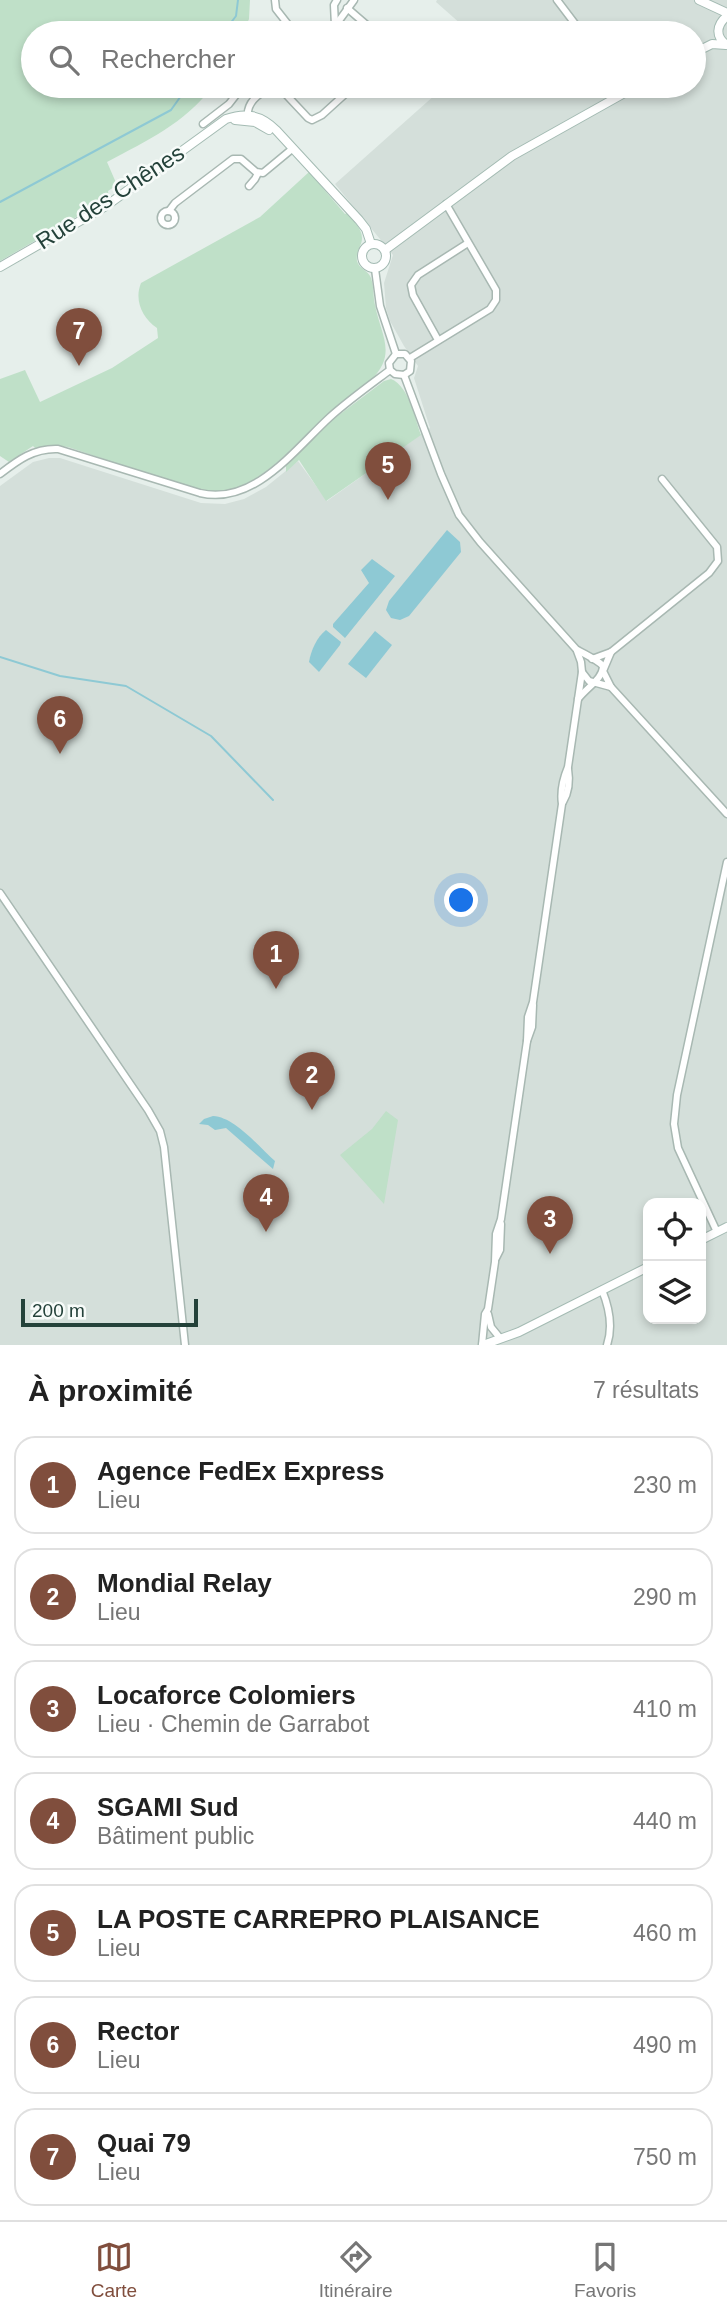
<!DOCTYPE html>
<html lang="fr">
<meta charset="utf-8">
<style>
:root{--surface:#fff;--page:#f2f2f2;--text:#222;--muted:#767676;--line:#e0e0e0;--accent:#804e3d}
body{margin:0;font-family:Arial,sans-serif;background:var(--page);color:var(--text)}
.controls{position:absolute;right:21px;bottom:21px;display:grid;overflow:hidden;border-radius:14px;box-shadow:0 4px 10px #0003}
.controls button{width:63px;height:63px;display:grid;place-items:center;padding:0;border:0;border-bottom:2px solid var(--line);background:var(--surface);color:var(--text);font:35px sans-serif}
.scale{position:absolute;left:21px;bottom:18px;width:177px;box-sizing:border-box;padding-left:7px;border:4px solid #24423a;border-top:0;font-size:19px;line-height:24px;white-space:nowrap;color:#24423a;-webkit-text-stroke:5px #f7fbf9;paint-order:stroke}
.you{position:absolute;left:462px;top:901px;width:24px;height:24px;margin:-18px;border:5px solid #fff;border-radius:50%;background:#1a73e8;box-shadow:0 0 0 10px #1a73e833}
.badge{display:grid;place-items:center;width:46px;height:46px;border-radius:50%;background:var(--accent);color:#fff;font-size:23px;font-weight:700}
.pin{position:absolute;translate:-50% -58px;filter:drop-shadow(0 2px 4px #0008)}
.pin::after{content:'';position:absolute;top:37px;width:24px;height:21px;background:inherit;clip-path:polygon(0 0,100% 0,50% 100%)}
.list{margin:0;padding:0;list-style:none}
h2{display:flex;justify-content:space-between;align-items:center;height:91px;margin:0;padding:0 28px;font-size:30px}
h2 small{font-size:23px;font-weight:400;color:var(--muted)}
.list li{display:grid;grid-template-columns:46px 1fr auto;gap:21px;align-items:center;box-sizing:border-box;height:98px;margin:0 14px 14px;padding:0 14px;border:2px solid var(--line);border-radius:21px}
.list b{display:block;font-size:26px;white-space:nowrap}
.list p{margin:0;font-size:23px;white-space:nowrap;color:var(--muted)}
.list em{font-size:23px;font-style:normal;color:var(--muted)}
.icon{flex:none;width:38px;height:38px;fill:none;stroke:currentColor;stroke-width:2;stroke-linecap:round;stroke-linejoin:round}
.map{position:relative;flex:none;width:727px;height:1345px;overflow:hidden}
.search{position:absolute;background:var(--surface);box-shadow:0 4px 10px #0003;left:21px;right:21px;top:21px;height:77px;display:flex;align-items:center;gap:18px;box-sizing:border-box;padding:0 24px;border-radius:38px;color:var(--muted);font-size:26px}
.sheet{height:875px;background:var(--surface)}
nav{display:flex;justify-content:space-around;align-items:center;box-sizing:border-box;height:98px;border-top:2px solid var(--line);background:var(--surface);font-size:19px;color:var(--muted)}
nav a{display:grid;justify-items:center;gap:4px}
nav .on{color:var(--accent)}
.map>svg:first-child{display:block}
.built{fill:#d4dfda;fill-rule:evenodd}
.green{fill:#bfe0c8}
.water{fill:#8ec9d4}
.lines{fill:none;stroke-linecap:round;stroke-linejoin:round}
.stream{stroke:#8ec9d4;stroke-width:2}
.street-casing{stroke:#a8b8b2;stroke-width:9}
.secondary-casing{stroke:#a4bbb3;stroke-width:10}
.street{stroke:#fff;stroke-width:6}
.secondary{stroke:#fff;stroke-width:8}
.labels{text-anchor:middle;dominant-baseline:central;stroke-width:5;stroke-linejoin:round;paint-order:stroke}
.street-label{font-size:23px;fill:#24423a;stroke:#f7fbf9}
</style>
<div class="map">
<svg width="727" height="1345" viewBox="0 0 727 1345">
<rect width="100%" height="100%" fill="#e6efeb"/>
<path class="built" d="M437 0H727V1345H0V486L33 462 49 458H60L201 503 225 504 244 499 266 487 298 461 327 501 430 428 414 378 418 366 404 346 390 321 386 308 384 283 393 255 335 184 445 86H694V33H467L462 25 436 2ZM648 1203H701V1319H648Z"/>
<g class="green">
<path d="M0 0H250L249 19 243 33H33V86H213C184 124 148 140 107 162L117 185 108 191 109 198 0 261Z"/>
<path d="M309 172 345 214 347 213C354 222 367 232 360 246 358 251 356 255 357 261 359 269 368 270 371 278 374 286 373 297 375 305 381 336 398 354 370 381 351 395 333 410 316 426 279 459 248 502 193 489L68 447 51 445 35 448 33 446 9 462 0 456V379L25 370 40 402 112 368 158 338 157 328C142 318 134 300 141 283L260 217Z"/>
<path d="M391 379C409 386 415 419 421 435L326 501 299 460 286 472V464L327 424 384 381Z"/>
<path d="M386 1111 398 1120 384 1204 340 1155 372 1129Z"/>
</g>
<g class="water">
<path d="M447 530 460 542 461 552 409 616 400 620 391 618 386 610 389 601Z"/>
<path d="M372 559 395 576 345 638 333 627V624L369 583 361 570Z"/>
<path d="M326 630 341 642 340 645 319 672 309 662C311 650 317 637 326 630Z"/>
<path d="M375 631 392 645 366 678 348 664Z"/>
<path d="M213 1116C235 1117 259 1147 275 1161L273 1169 226 1128 215 1130 208 1125 199 1124 204 1119Z"/>
</g>
<g class="lines">
<g class="stream">
<path d="M223 33 236 16 238 0"/>
<path d="M0 202 171 110 188 86"/>
<path d="M0 657 60 676 126 686 211 736 273 800"/>
</g>
<defs>
<g id="street">
<path d="M275 0 276 9 294 32"/>
<path d="M557 0 582 33"/>
<path d="M347 8 376 33"/>
<path d="M335 25 334 5 337 0"/>
<path d="M330 33 354 0"/>
<path d="M278 86 308 118 312 120 322 115 354 86"/>
<path d="M248 117C246 102 259 94 271 86"/>
<path d="M203 124 229 104 243 86"/>
<path d="M249 186 255 179 258 173"/>
<path d="M169 211 175 203 233 159H241L256 172 263 173 292 149"/>
<circle cx="168" cy="218" r="7"/>
<path d="M375 269 380 306 396 354"/>
<path d="M438 340 413 295 411 285 418 275 468 243"/>
<path d="M396 354H405L411 361 410 371 404 375"/>
<path d="M396 354 389 363 390 370 395 374 404 375"/>
<path d="M410 358 490 309 496 300V290L446 204"/>
<path d="M404 375 441 474 459 515 480 542 576 649C584 654 598 660 603 666 603 679 587 687 578 699"/>
<path d="M0 474C18 460 34 448 58 449L200 493C254 506 295 449 330 417 349 400 370 385 390 370"/>
<path d="M611 652 709 573 718 561 717 547 662 479"/>
<path d="M582 672 589 681 611 687 603 671 611 652 592 659"/>
<path d="M611 687 727 814"/>
<path d="M563 802C569 792 570 781 568 769"/>
<path d="M0 893 148 1110 160 1131 164 1147 185 1345"/>
<path d="M527 1041 528 1017 533 1002 562 804C560 791 563 779 568 767L582 672 581 662 577 651"/>
<path d="M717 1232 678 1148 674 1124 677 1095 727 862"/>
<path d="M496 1258 500 1250 501 1224"/>
<path d="M602 1290C609 1307 613 1327 607 1345"/>
<path d="M488 1314 491 1327 500 1338"/>
<path d="M482 1345 485 1314 488 1309 495 1262 496 1234 501 1219 527 1041 532 1027 533 1005"/>
</g>
<g id="secondary">
<path d="M699 0 727 13"/>
<path d="M727 16C716 25 715 37 727 45"/>
<path d="M694 53 712 44 726 45"/>
<path d="M235 120 255 122 269 130"/>
<circle cx="374" cy="256" r="12"/>
<path d="M385 250 512 156 637 86"/>
<path d="M0 267 106 206 226 119C246 112 261 115 276 130L359 220 366 229 371 244"/>
<path d="M701 1240 727 1227"/>
<path d="M483 1345 519 1332 648 1267"/>
</g>
</defs>
<use href="#street" class="street-casing"/>
<use href="#secondary" class="secondary-casing"/>
<use href="#street" class="street"/>
<use href="#secondary" class="secondary"/>
</g>
<g class="labels">
<g class="street-label">
<text transform="translate(110 197) rotate(-33)">Rue des Chênes</text>
</g>
</g>
</svg>
<div class="controls">
<button><svg class="icon" aria-label="locate" viewBox="0 0 24 24"><circle cx="12" cy="12" r="6"/><path d="M12 2v4M12 18v4M2 12h4M18 12h4"/></svg></button>
<button><svg class="icon" aria-label="layers" viewBox="0 0 24 24"><path d="M12 4l9 5-9 5-9-5zM3 14l9 5 9-5"/></svg></button>
</div>
<div class="scale">200 m</div>
<div class="you"></div>
<div class="pin badge" style="left:276px;top:989px">1</div>
<div class="pin badge" style="left:312px;top:1110px">2</div>
<div class="pin badge" style="left:550px;top:1254px">3</div>
<div class="pin badge" style="left:266px;top:1232px">4</div>
<div class="pin badge" style="left:388px;top:500px">5</div>
<div class="pin badge" style="left:60px;top:754px">6</div>
<div class="pin badge" style="left:79px;top:366px">7</div>
<div class="search"><svg class="icon" aria-label="search" viewBox="0 0 24 24"><circle cx="10" cy="10" r="6"/><path d="M15 15l6 6"/></svg>Rechercher</div>
</div>
<section class="sheet">
<h2>À proximité<small>7 résultats</small></h2>
<ul class="list">
<li><span class="badge">1</span><div><b>Agence FedEx Express</b><p>Lieu</p></div><em>230 m</em></li>
<li><span class="badge">2</span><div><b>Mondial Relay</b><p>Lieu</p></div><em>290 m</em></li>
<li><span class="badge">3</span><div><b>Locaforce Colomiers</b><p>Lieu · Chemin de Garrabot</p></div><em>410 m</em></li>
<li><span class="badge">4</span><div><b>SGAMI Sud</b><p>Bâtiment public</p></div><em>440 m</em></li>
<li><span class="badge">5</span><div><b>LA POSTE CARREPRO PLAISANCE</b><p>Lieu</p></div><em>460 m</em></li>
<li><span class="badge">6</span><div><b>Rector</b><p>Lieu</p></div><em>490 m</em></li>
<li><span class="badge">7</span><div><b>Quai 79</b><p>Lieu</p></div><em>750 m</em></li>
</ul>
</section>
<nav>
<a class="on"><svg class="icon" aria-label="map" viewBox="0 0 24 24"><path d="M3 6l6-2 6 2 6-2v14l-6 2-6-2-6 2zM9 4v14M15 6v14"/></svg>Carte</a>
<a><svg class="icon" aria-label="directions" viewBox="0 0 24 24"><path d="M12 3l9 9-9 9-9-9zM9 14v-3h6M13 9l2 2-2 2"/></svg>Itinéraire</a>
<a><svg class="icon" aria-label="saved" viewBox="0 0 24 24"><path d="M7 4h10v16l-5-4-5 4z"/></svg>Favoris</a>
</nav>
